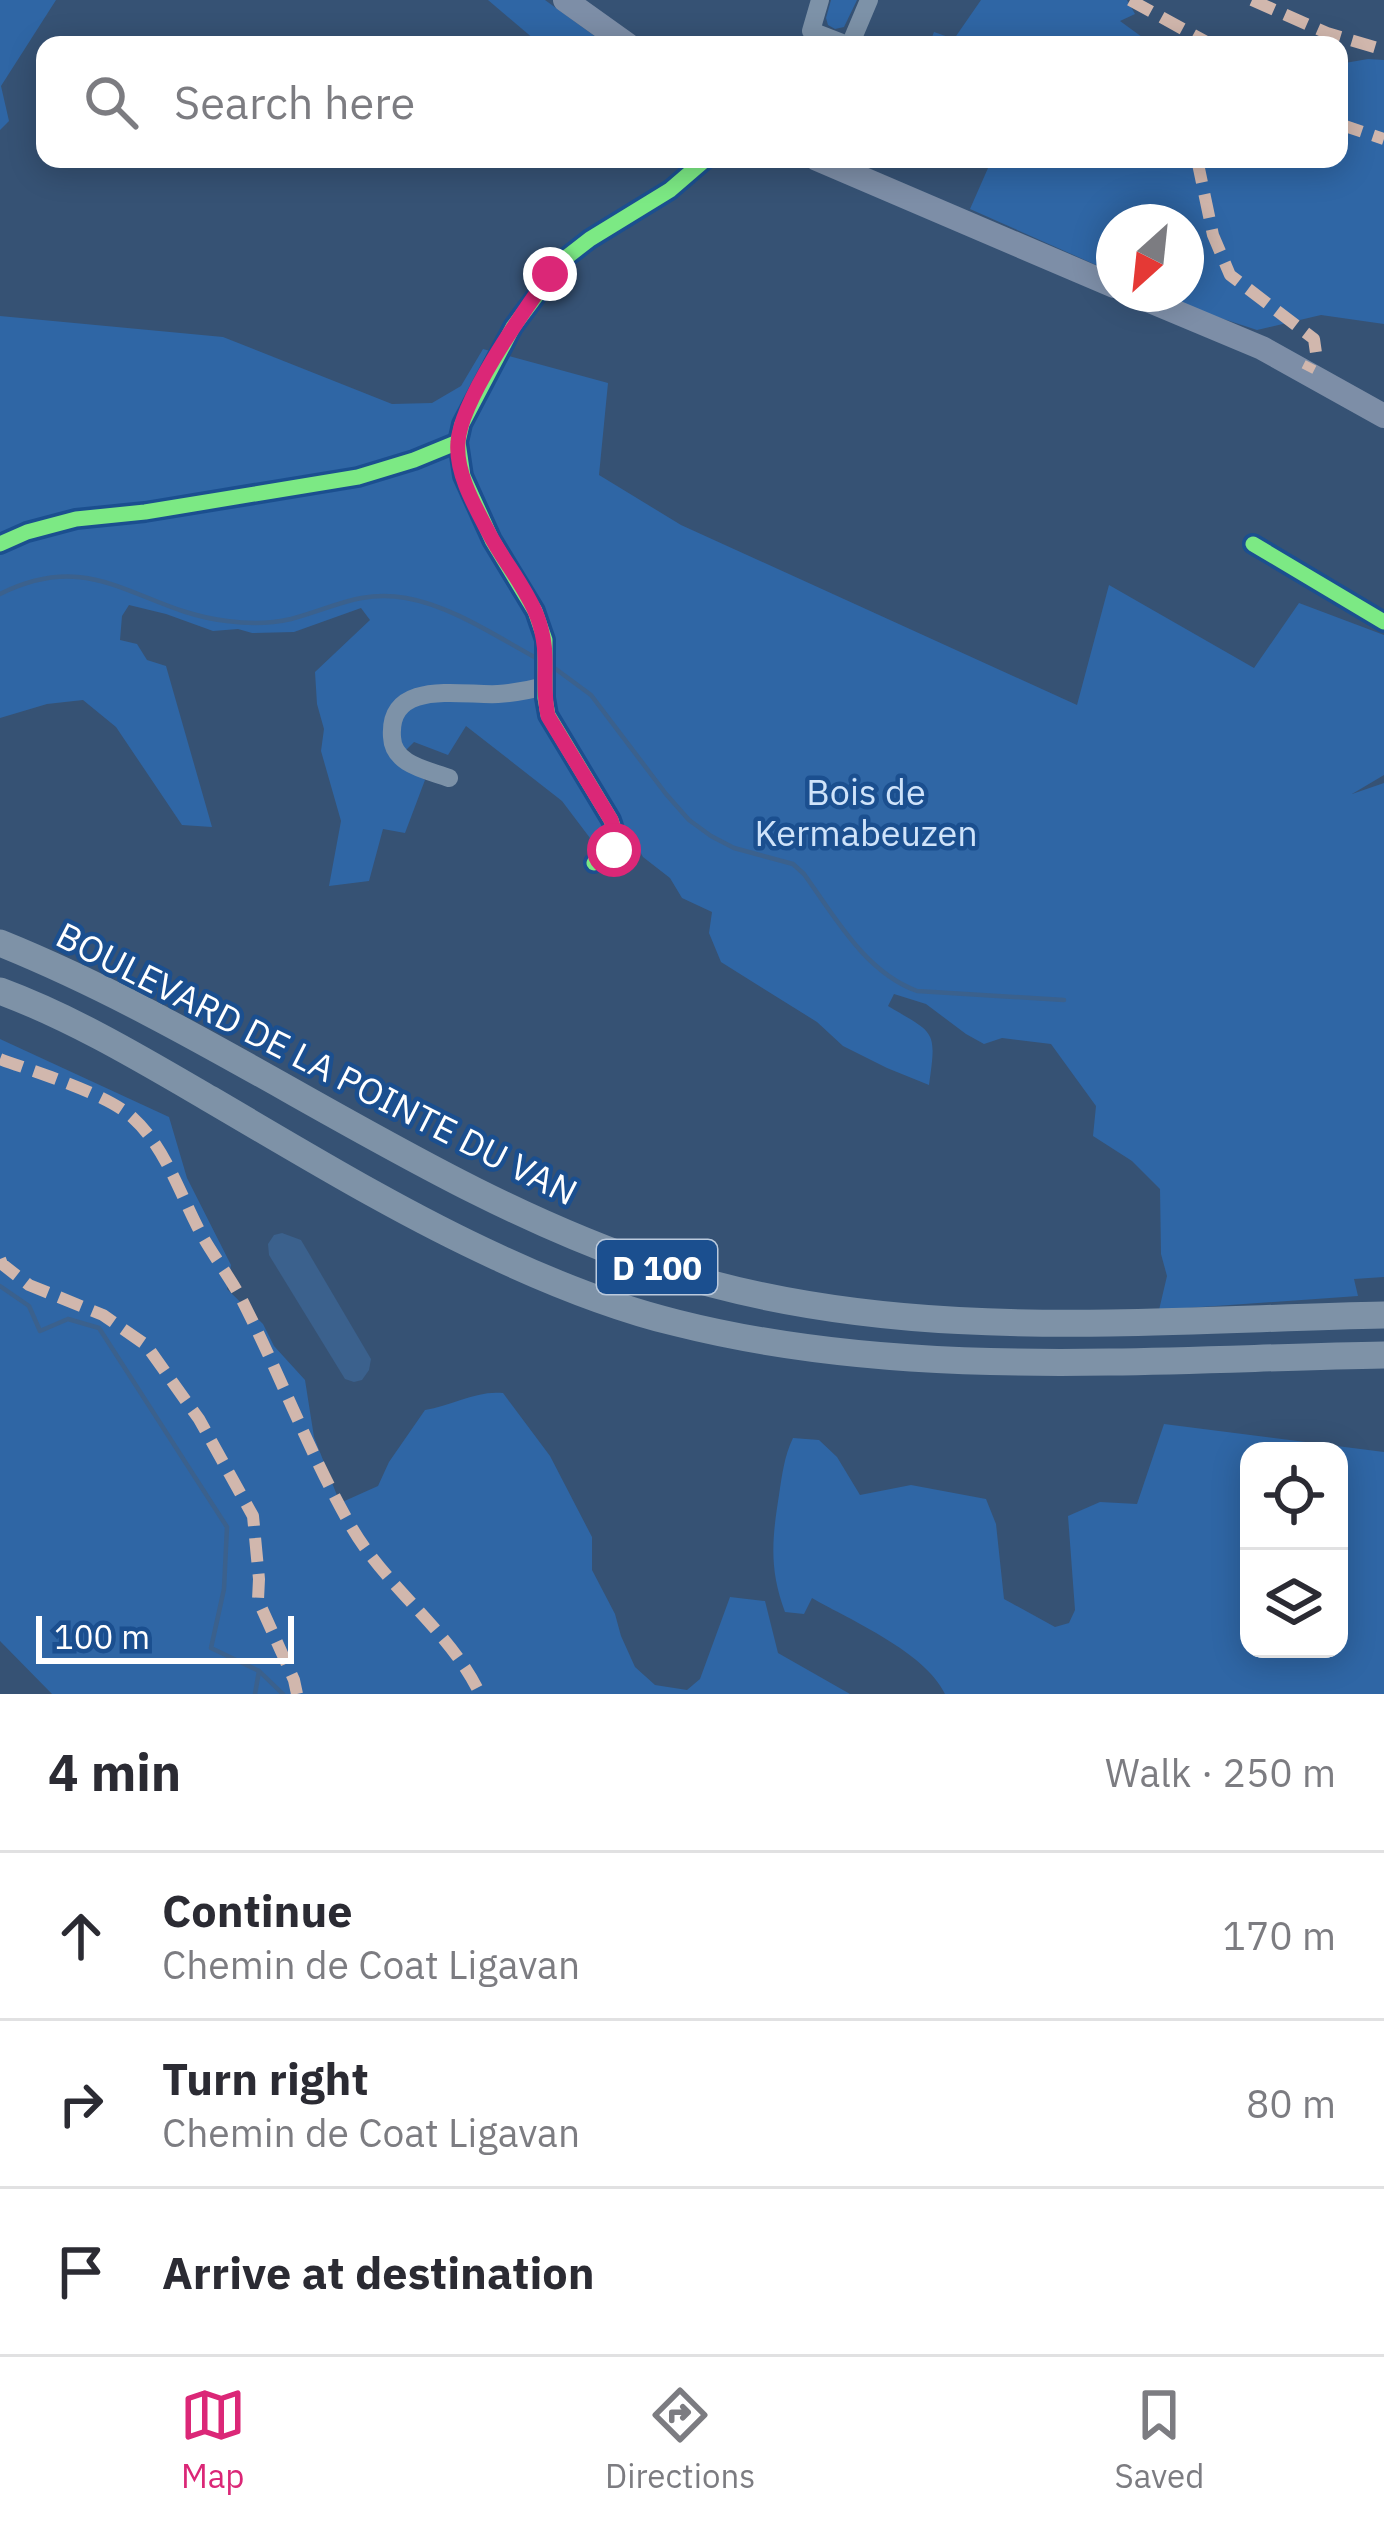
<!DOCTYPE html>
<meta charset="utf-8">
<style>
:root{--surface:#fff;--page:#f2f2f3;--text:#2b2b33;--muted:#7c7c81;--line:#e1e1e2;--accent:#db2777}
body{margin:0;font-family:"IBM Plex Sans",sans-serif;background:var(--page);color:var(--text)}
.controls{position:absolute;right:36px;bottom:36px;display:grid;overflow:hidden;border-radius:24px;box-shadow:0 6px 30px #0003}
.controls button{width:108px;height:108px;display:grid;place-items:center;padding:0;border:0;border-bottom:3px solid var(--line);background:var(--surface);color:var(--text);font:60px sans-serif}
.compass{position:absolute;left:1096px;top:204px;width:108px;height:108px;border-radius:50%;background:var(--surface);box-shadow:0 6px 30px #0003;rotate:207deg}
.scale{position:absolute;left:36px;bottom:30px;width:258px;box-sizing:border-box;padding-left:12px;border:6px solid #fff;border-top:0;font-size:33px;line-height:42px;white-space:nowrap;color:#fff;-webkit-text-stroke:9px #1b4f8f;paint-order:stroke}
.stop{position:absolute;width:36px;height:36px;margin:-27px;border:9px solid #db2777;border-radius:50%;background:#fff}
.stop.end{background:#db2777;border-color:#fff;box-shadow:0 3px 12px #0008}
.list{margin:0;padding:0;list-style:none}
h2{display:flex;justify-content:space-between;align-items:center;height:156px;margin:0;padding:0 48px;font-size:51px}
h2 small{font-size:39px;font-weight:400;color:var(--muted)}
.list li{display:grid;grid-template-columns:78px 1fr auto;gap:36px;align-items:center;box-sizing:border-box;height:168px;padding:0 48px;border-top:3px solid var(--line)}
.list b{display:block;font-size:45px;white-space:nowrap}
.list p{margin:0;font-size:39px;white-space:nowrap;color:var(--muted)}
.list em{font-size:39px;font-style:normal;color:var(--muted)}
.icon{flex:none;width:66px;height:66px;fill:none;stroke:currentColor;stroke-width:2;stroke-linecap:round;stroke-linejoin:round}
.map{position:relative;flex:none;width:1384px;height:1694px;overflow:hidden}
.search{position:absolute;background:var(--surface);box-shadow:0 6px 30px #0003;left:36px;right:36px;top:36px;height:132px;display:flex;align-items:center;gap:30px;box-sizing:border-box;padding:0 42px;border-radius:24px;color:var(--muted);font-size:45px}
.sheet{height:660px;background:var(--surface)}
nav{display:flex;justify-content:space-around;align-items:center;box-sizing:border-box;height:168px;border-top:3px solid var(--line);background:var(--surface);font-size:33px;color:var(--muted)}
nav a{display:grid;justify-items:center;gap:6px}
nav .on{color:var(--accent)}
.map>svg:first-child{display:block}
.green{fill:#2f66a5;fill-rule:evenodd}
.water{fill:#3b618d}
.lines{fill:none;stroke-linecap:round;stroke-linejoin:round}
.stream{stroke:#3b618d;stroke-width:4.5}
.minor{stroke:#7d92a8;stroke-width:18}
.major{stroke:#7d8ea7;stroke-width:24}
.highway{stroke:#7e92a7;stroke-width:27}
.quiet{stroke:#d1b7ad;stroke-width:12;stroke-dasharray:24 12;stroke-linecap:butt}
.cycleway-casing{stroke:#1b4f8f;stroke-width:22}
.cycleway{stroke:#7ce984;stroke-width:15}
.route{stroke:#db2777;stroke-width:15}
.labels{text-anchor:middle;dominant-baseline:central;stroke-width:9;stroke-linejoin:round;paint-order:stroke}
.shield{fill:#1b4f8f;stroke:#bbcadd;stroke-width:3}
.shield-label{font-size:33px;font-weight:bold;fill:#fff}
.park-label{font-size:36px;fill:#cfe3fa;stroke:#1b4f8f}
.street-label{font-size:36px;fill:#fff;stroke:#1b4f8f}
</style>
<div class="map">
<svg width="1384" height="1694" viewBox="0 0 1384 1694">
<rect width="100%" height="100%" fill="#365274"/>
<g class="green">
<path d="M0 0H56L1 86 9 121 0 130Z"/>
<path d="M488 0H545L607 45H541Z"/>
<path d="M831 0H857L844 27 835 29 828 25 826 18Z"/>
<path d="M981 0H1127L1135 14 1120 21 1153 45H929L934 32 954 39Z"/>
<path d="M1368 59 1384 60V324L1321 315 1257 330 1193 309 1161 294H1186V222H1114V273L970 209 992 159H1252C1286 171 1307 159 1339 159V64Z"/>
<path d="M0 316 223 337 392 404 432 403 461 386 483 349 608 383 599 475 681 525 1077 705 1109 585 1254 668 1299 603 1384 635V775L1352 794 1384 783V1277L1354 1279 1358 1296 1159 1310 1167 1276 1161 1254 1160 1189 1132 1161 1093 1136 1096 1106 1051 1044 1002 1038 984 1044 966 1034 926 1004 894 994 888 1006C935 1034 937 1029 929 1085L887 1068 843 1046 817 1022 721 962 709 933 712 912 682 898 670 878 643 857 627 828 593 842 562 801 466 726 448 755 414 742 397 759 425 780 405 833 383 829 369 881 329 886 341 821 321 751 324 729 317 704 315 672 370 620 361 608 294 632 252 633 238 629 213 631 166 614 129 605 122 616 120 640 137 644 147 660 166 666 212 827 182 825 116 727 83 700 47 704 0 718Z"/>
<path d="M0 1039 169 1117 187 1178 231 1265 227 1289 263 1324 274 1346 305 1380 314 1437 340 1503 378 1486 389 1462 425 1410C451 1406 477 1390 503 1393L550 1456 592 1537V1570L615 1614 621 1636 635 1667 655 1685 687 1690 700 1679 730 1597 765 1601 778 1653 850 1694H52L0 1641Z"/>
<path d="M1164 1424 1384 1452V1694H945C925 1652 852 1621 812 1598L804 1614 785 1612C769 1569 772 1539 779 1495 782 1475 784 1457 793 1438L819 1440 837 1457 860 1495 911 1485 986 1499 996 1524 1004 1599 1055 1627 1069 1623 1075 1610 1068 1516 1100 1502 1137 1504ZM1249 1451H1339V1649H1249Z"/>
</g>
<path class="water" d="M282 1233 301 1240 371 1359 369 1370 362 1380 354 1382 345 1379 269 1255 268 1244 274 1235Z"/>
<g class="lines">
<g class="stream">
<path d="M0 594C96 546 139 611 227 621 248 624 270 624 291 619 333 608 360 590 406 598 452 606 497 637 538 659"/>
<path d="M553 667 591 695 666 794 689 820 711 836 734 848 793 864 804 874C835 917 865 972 917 991L1064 1000"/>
<path d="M0 1286 29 1306 40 1331 68 1319 99 1328 227 1527 224 1589 211 1648 259 1671 283 1694"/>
<path d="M255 1694 259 1671"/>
</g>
<g class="minor">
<path d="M820 0 811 31 847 45"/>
<path d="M850 45 869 0"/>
<path d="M0 544 27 532 76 519 145 512 358 477 414 460 458 442"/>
<path d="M1253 544 1384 622"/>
<path d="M449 778C428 770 393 765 392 737 388 678 462 696 498 694 514 693 530 690 545 686"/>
<path d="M594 863C618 851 620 845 611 820L548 715 545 698V640L535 611 492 540 463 476 458 442 462 424 513 327 563 260 590 239 670 190 706 159"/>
</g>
<g class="major">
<path d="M565 0 628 45"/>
<path d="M817 159 1114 286"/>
<path d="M1133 294 1262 348 1384 416"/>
</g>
<g class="highway">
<path d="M0 943C228 1035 427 1192 661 1269 896 1346 1142 1320 1384 1315"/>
<path d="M0 991C73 1018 143 1060 210 1099 304 1154 399 1212 497 1257 555 1284 615 1308 677 1323 907 1381 1149 1359 1384 1355"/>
</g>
<g class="quiet">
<path d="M1130 0 1212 45"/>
<path d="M1252 0 1327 33 1384 50"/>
<path d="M1339 124 1384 139"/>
<path d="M1197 159 1213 235 1230 275 1314 339 1316 353 1307 371"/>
<path d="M0 1059C35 1072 108 1094 133 1118 164 1146 179 1191 198 1228 212 1255 232 1279 245 1306 282 1379 311 1457 352 1528 388 1589 450 1631 480 1694"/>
<path d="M0 1259 2 1264 29 1285 103 1315 146 1345 199 1419 253 1516 259 1579 258 1600 294 1680 297 1694"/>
</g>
<defs>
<g id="cycleway">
<path d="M0 544 27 532 76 519 145 512 358 477 414 460 458 442"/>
<path d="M1253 544 1384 622"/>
<path d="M594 863C618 851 620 845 611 820L548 715 545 698V640L535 611 492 540 463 476 458 442 462 424 513 327 563 260 590 239 670 190 706 159"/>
</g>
</defs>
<use href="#cycleway" class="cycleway-casing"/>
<use href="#cycleway" class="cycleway"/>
</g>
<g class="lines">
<path class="route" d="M550 274C524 311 461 399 458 442 455 474 477 510 491 537 505 563 526 588 537 616 552 656 540 679 548 716L611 820 617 839 614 850"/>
</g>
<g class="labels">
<rect class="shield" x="597" y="1240" width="120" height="54" rx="9"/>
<g class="shield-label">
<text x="657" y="1267">D 100</text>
</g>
<g class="park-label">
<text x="866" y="791">Bois de<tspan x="866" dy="41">Kermabeuzen</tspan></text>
</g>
<g class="street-label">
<text transform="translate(317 1063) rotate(27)">BOULEVARD DE LA POINTE DU VAN</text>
</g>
</g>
</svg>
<div class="controls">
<button><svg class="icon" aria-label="locate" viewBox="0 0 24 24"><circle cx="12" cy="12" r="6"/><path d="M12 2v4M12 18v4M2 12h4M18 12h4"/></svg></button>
<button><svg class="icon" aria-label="layers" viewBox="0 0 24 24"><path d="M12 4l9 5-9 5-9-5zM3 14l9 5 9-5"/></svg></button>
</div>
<svg class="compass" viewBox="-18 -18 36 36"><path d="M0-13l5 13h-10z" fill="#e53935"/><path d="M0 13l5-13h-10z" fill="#7c7c81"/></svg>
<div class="scale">100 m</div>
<div class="stop" style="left:614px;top:850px"></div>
<div class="stop end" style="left:550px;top:274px"></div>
<div class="search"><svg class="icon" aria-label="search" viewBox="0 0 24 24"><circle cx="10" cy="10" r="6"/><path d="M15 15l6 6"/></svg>Search here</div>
</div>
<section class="sheet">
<h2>4 min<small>Walk · 250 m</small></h2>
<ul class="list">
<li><svg class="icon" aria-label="ahead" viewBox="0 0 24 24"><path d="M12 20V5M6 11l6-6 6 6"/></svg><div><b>Continue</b><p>Chemin de Coat Ligavan</p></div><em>170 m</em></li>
<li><svg class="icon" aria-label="right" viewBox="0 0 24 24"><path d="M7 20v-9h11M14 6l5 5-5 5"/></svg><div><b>Turn right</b><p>Chemin de Coat Ligavan</p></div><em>80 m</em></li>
<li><svg class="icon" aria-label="arrive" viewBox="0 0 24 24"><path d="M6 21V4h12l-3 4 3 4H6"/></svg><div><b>Arrive at destination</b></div></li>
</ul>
</section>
<nav>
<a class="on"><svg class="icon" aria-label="map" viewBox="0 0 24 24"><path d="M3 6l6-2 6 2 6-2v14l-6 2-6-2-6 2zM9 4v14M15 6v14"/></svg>Map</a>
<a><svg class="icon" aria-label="directions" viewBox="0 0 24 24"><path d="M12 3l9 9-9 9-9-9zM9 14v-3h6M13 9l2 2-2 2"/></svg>Directions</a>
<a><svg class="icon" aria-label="saved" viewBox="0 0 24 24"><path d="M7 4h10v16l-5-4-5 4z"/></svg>Saved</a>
</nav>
